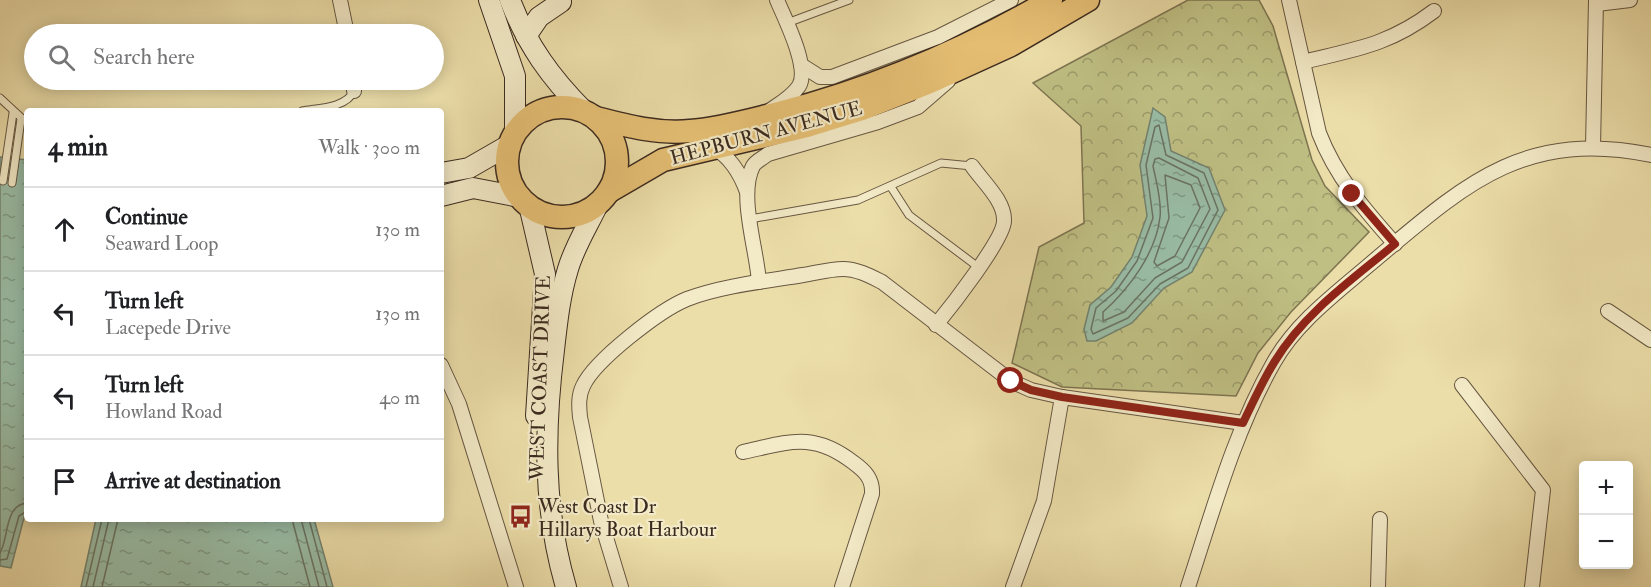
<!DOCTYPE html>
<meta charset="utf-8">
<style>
:root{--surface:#fff;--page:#f2f2f2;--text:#202124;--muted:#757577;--line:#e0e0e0}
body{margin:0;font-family:"IM FELL Double Pica",serif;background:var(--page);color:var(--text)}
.controls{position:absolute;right:18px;bottom:18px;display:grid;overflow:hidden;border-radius:6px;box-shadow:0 3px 15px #0003}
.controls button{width:54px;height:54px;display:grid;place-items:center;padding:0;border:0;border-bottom:2px solid var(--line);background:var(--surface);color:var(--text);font:30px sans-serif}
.stop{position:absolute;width:18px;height:18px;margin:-14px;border:4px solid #8f2418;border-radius:50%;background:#fff}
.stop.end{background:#8f2418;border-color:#fff;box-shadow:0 2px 6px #0008}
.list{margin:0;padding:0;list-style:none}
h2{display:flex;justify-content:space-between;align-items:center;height:78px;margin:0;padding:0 24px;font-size:26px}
h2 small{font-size:20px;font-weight:400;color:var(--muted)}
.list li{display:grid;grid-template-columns:39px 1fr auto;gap:18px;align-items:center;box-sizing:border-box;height:84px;padding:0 24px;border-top:2px solid var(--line)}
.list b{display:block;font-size:22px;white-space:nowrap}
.list p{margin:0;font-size:20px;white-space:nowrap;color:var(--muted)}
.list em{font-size:20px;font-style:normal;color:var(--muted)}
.icon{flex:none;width:33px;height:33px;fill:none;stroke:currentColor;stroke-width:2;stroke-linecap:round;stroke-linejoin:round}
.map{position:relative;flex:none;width:1651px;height:587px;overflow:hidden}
.search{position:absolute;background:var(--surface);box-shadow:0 3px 15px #0003;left:24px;top:24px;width:420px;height:66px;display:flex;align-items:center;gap:15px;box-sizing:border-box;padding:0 21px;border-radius:33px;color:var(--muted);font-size:22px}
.panel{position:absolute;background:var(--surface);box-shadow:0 3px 15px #0003;left:24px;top:108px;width:420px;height:414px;border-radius:6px}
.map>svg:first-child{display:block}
.park{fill:url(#park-crowns);stroke:#7d7451;stroke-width:1.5}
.water{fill:url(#water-ripples);stroke:#73826f;stroke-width:1.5}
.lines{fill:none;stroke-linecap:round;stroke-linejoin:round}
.shore{stroke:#6a7362;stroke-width:1.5}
.service-casing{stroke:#675742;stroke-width:9}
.minor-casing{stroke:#675742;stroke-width:16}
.secondary-casing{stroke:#3b2a1f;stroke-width:22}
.primary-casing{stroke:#3b2a1f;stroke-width:25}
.service{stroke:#f3eac7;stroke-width:7}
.minor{stroke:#f3eac7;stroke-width:14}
.secondary{stroke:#f3eac7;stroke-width:20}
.primary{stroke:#e6bf74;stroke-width:22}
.route{stroke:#8f2418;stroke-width:8}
.labels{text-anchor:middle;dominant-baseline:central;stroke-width:4.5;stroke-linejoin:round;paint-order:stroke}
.street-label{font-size:20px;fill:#3b2a1f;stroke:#f3eac7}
.poi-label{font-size:20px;fill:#3b2a1f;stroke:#f3eac7;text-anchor:start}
</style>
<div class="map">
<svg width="1651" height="587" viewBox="0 0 1651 587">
<defs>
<pattern id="park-crowns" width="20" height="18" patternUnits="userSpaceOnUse" patternTransform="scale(1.5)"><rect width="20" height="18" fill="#bfbf83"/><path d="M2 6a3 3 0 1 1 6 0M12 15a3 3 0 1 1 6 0" fill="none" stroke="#9c9b6b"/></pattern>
<pattern id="water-ripples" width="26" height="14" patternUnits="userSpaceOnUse" patternTransform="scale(1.5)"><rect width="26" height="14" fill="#99bca5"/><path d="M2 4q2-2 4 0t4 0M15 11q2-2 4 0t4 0" fill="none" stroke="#7e9986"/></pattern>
</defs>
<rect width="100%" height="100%" fill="#ecdea9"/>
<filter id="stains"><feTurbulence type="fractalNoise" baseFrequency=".00333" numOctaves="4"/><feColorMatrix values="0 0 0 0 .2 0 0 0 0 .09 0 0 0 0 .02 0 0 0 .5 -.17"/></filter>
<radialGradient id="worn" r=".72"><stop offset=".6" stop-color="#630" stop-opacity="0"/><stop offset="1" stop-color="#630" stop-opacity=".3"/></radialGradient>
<path class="park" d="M1188 0H1259L1273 26 1312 160 1325 186 1369 232 1291 312 1258 353 1236 396 1062 387 1012 363 1039 247 1084 223 1081 126 1033 83Z"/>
<g class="water">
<path d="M1153 108 1165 117 1171 151 1209 168 1225 210 1192 272 1164 288 1132 323 1096 341H1087L1084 329 1090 305 1111 287 1132 257 1147 216 1140 165Z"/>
<path d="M0 157 27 160V506L11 568 0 566Z"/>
<path d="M96 519H314L333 587H81Z"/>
</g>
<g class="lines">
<g class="shore">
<path d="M1159 125 1166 155 1204 173 1218 210 1188 268 1160 284 1128 318 1093 334 1091 329 1096 308 1116 291 1137 261 1153 218 1146 165 1155 127Z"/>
<path d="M1159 158 1198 178 1210 209 1182 262 1155 278 1124 312 1103 321V312C1129 289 1156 253 1160 217 1162 201 1156 181 1153 166L1155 159Z"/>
<path d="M1165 175 1191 185 1200 208 1175 256 1157 266 1154 262 1169 218Z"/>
<path d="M292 519 310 587"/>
<path d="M301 519 319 587"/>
<path d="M309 519 327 587"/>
<path d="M0 553C9 538 4 505 27 503"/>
<path d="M0 560 7 559 19 516 27 511"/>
<path d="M86 587 102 519"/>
<path d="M93 587 109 519"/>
<path d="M102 587 118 519"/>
</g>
<defs>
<g id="service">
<path d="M787 23 849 0"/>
<path d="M0 98 27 123"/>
<path d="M302 111C319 108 346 108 354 91"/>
<path d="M3 181 13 113"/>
<path d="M12 183 21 119"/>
<path d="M891 187 909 215 978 267"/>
<path d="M750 219 858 200 941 163 972 166"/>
</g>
<g id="minor">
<path d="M340 0 347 34"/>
<path d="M1289 0 1319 133C1336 177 1364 209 1395 244"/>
<path d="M1597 4 1630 0"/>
<path d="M1303 62C1356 49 1389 45 1434 11"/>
<path d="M801 65 820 77H832L938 37 1011 0"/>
<path d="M354 91V80"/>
<path d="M769 111C779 104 792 97 799 86 810 68 785 19 777 0"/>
<path d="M1593 147 1596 0"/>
<path d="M712 148C729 154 741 175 747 192"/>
<path d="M759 282C757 250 738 195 753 166 756 161 763 158 768 154L878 122 918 107 948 81"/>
<path d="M1608 311 1651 340"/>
<path d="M936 325C950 308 1004 239 1004 221 1005 201 983 182 972 166"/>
<path d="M441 365 459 404 516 587"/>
<path d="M1462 385 1543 490 1532 587"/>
<path d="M743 452C789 442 813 431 854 463 865 471 873 479 872 494L842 587"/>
<path d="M621 587 601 521 580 417C579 407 578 396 583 386 595 360 660 310 687 299 721 286 766 281 803 275 816 273 830 269 843 269 857 269 870 276 882 282L1011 381 1031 390 1062 397 1243 423"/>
<path d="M1013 587 1044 501 1062 397"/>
<path d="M1188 587C1213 511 1234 432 1274 362 1296 323 1335 294 1369 265 1461 188 1521 128 1651 155"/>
<path d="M1378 587 1380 519"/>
</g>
<g id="secondary">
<path d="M489 0 515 76V133"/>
<path d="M510 0C527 45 551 78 584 111"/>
<path d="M526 36 539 17 561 2"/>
<path d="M441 173 469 168 509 145"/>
<path d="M441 196 473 188 520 197"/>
<path d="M529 205 545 274 536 416"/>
<path d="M566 587C543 509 544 430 554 350 557 323 560 295 568 269 575 245 589 224 599 202"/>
</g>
<g id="primary">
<circle cx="562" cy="162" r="55"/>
<path d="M596 118C627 126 657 134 690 131 719 129 750 120 779 113 875 88 965 50 1051 0"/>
<path d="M608 192 663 160 807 126 862 109 930 82 1009 46 1088 0"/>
</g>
</defs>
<use href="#service" class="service-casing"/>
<use href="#minor" class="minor-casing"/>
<use href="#secondary" class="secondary-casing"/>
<use href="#primary" class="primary-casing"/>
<use href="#service" class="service"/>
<use href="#minor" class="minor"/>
<use href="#secondary" class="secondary"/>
<use href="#primary" class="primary"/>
</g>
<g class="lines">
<path class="route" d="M1011 381 1031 390 1062 397 1243 423C1253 402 1263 380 1275 361 1304 313 1353 279 1395 244L1352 194"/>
</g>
<defs>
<symbol id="bus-bare" viewBox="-9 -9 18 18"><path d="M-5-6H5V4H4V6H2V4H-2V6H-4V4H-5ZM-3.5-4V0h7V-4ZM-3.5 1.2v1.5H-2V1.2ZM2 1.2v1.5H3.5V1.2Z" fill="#8f2418" stroke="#f3eac7" stroke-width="2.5" paint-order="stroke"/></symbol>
</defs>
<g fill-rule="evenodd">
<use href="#bus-bare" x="504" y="500" width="33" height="33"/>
</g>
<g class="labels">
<g class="street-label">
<text transform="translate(766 133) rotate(-15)">HEPBURN AVENUE</text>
<text transform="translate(540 378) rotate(-88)">WEST COAST DRIVE</text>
</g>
<g class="poi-label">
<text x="538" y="506">West Coast Dr<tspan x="538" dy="23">Hillarys Boat Harbour</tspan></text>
</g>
</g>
<rect width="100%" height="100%" filter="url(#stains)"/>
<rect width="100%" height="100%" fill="url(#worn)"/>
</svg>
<div class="controls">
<button>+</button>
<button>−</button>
</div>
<div class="stop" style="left:1011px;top:381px"></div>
<div class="stop end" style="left:1352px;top:194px"></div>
<div class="search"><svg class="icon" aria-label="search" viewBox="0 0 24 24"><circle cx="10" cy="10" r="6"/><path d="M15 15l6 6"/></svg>Search here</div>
<section class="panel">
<h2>4 min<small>Walk · 300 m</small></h2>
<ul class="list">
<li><svg class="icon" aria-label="ahead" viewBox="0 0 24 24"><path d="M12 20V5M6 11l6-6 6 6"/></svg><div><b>Continue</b><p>Seaward Loop</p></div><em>130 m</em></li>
<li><svg class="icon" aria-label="left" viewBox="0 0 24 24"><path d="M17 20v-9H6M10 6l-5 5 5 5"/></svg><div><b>Turn left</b><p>Lacepede Drive</p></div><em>130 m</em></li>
<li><svg class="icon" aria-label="left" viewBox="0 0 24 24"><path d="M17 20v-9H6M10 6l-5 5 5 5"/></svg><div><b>Turn left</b><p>Howland Road</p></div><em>40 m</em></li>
<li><svg class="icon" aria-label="arrive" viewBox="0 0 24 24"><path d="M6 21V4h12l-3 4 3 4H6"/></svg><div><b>Arrive at destination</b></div></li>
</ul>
</section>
</div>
